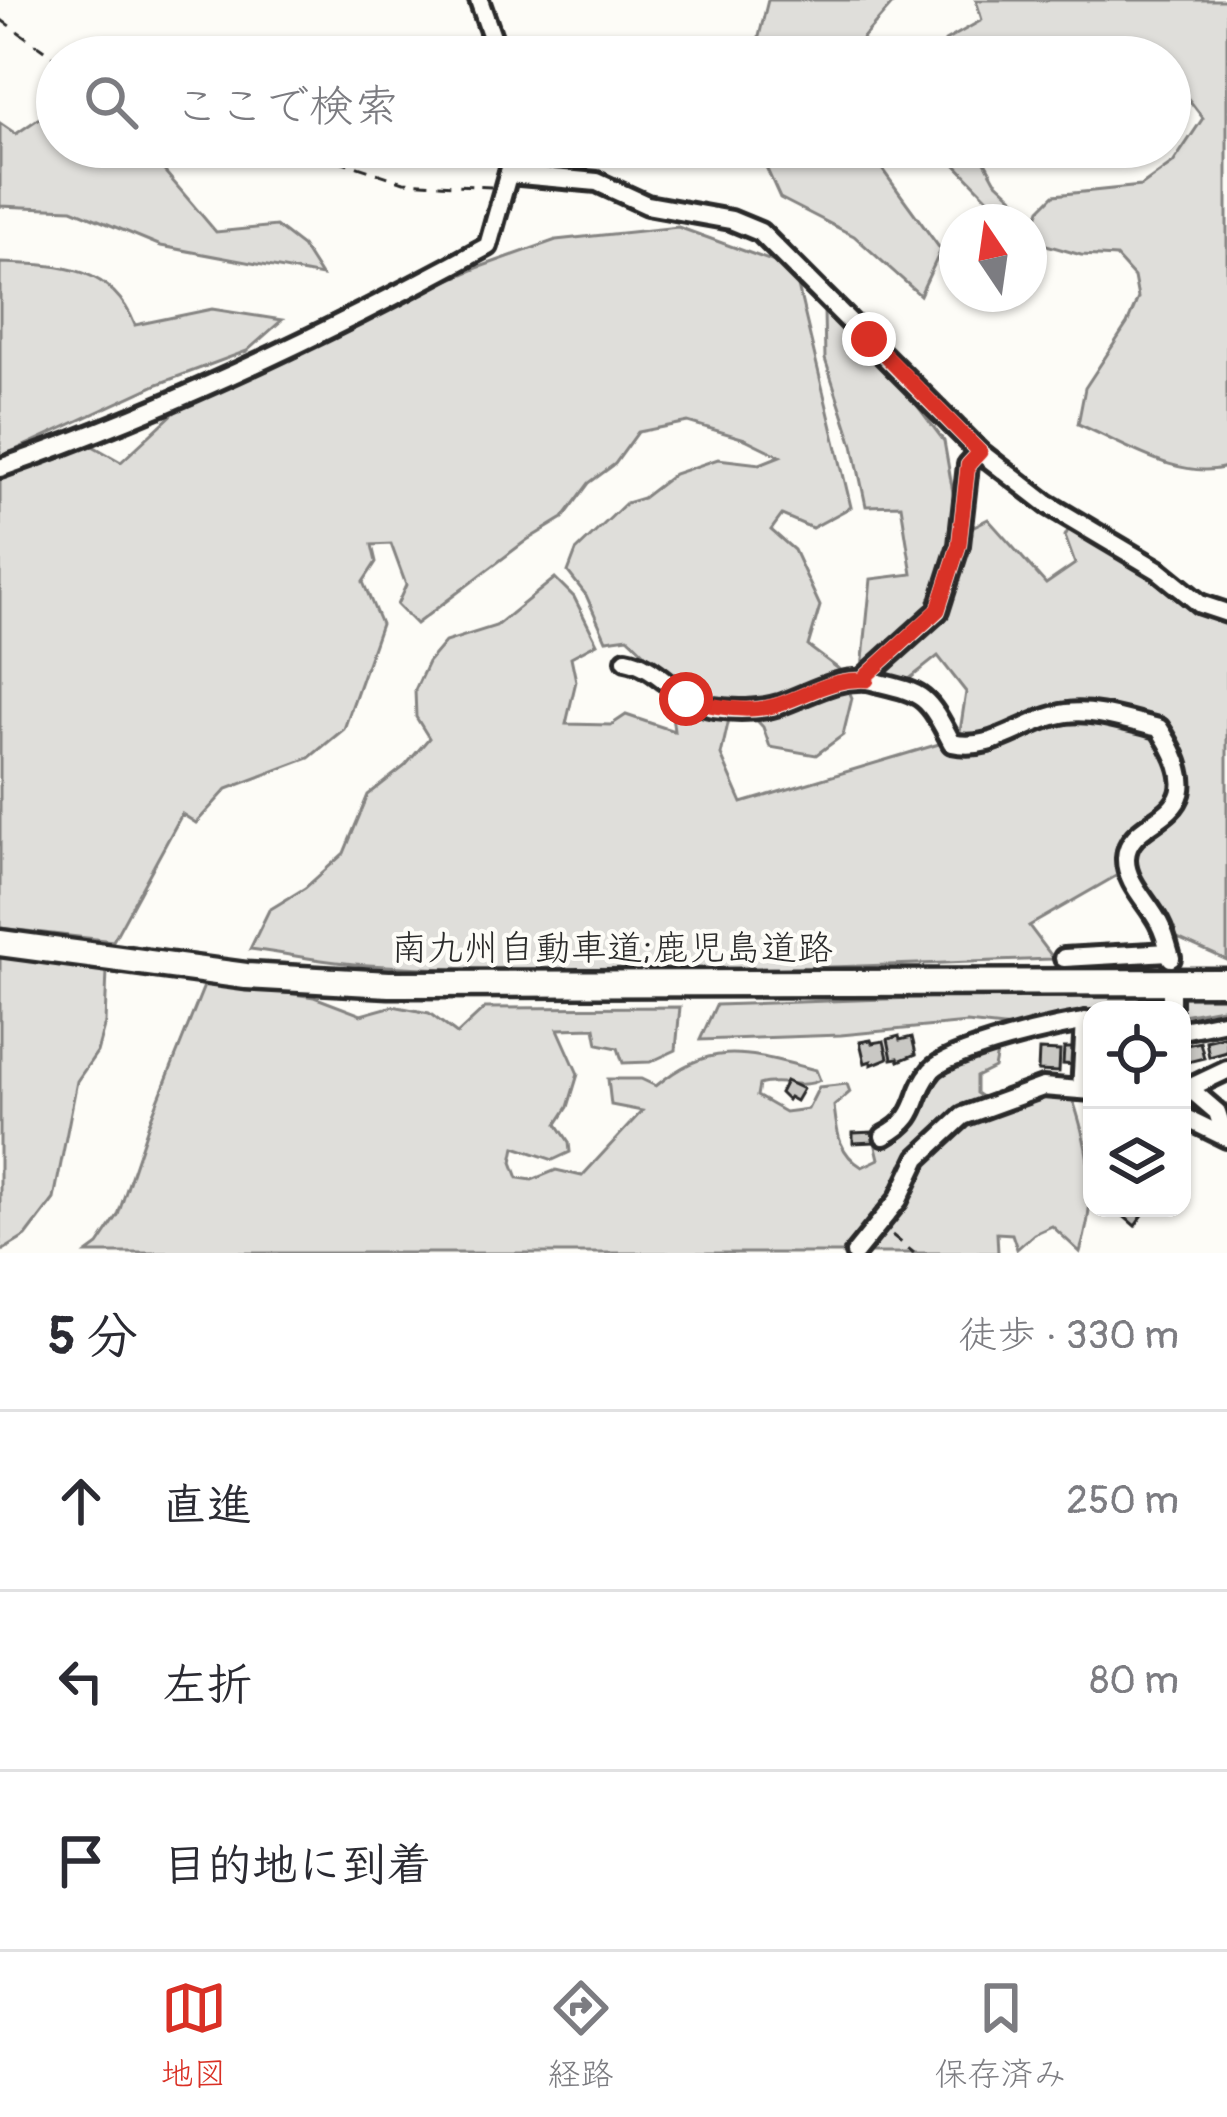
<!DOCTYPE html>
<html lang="ja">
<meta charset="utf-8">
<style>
:root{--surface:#fff;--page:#f2f2f3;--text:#2b2b33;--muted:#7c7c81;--line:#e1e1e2;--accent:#d93025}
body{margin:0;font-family:Pangolin,"Klee One",sans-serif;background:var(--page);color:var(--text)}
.controls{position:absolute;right:36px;bottom:36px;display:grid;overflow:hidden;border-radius:24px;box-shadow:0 3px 9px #0004}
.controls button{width:108px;height:108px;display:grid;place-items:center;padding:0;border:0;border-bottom:3px solid var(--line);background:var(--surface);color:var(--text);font:60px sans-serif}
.compass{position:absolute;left:939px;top:204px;width:108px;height:108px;border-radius:50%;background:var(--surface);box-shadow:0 3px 9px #0004;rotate:347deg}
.stop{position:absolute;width:36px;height:36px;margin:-27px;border:9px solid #d93025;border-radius:50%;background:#fff}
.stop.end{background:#d93025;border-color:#fff;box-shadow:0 3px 12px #0008}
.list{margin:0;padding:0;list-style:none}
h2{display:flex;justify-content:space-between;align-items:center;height:156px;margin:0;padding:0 48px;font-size:51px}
h2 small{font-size:39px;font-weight:400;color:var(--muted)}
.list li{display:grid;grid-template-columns:78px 1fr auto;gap:36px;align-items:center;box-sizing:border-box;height:180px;padding:0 48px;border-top:3px solid var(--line)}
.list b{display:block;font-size:45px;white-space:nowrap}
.list em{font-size:39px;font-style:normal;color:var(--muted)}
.icon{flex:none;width:66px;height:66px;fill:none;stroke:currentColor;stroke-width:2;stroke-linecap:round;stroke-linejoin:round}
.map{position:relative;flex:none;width:1227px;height:1253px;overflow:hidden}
.search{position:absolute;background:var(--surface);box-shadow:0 3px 9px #0004;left:36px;right:36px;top:36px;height:132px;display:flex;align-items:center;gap:30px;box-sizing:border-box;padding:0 42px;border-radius:66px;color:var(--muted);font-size:45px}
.sheet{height:696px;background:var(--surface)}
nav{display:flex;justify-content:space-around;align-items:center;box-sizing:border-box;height:168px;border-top:3px solid var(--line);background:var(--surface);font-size:33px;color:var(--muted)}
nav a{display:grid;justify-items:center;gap:6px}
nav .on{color:var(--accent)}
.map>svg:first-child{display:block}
.green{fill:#dfdeda;stroke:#858482;stroke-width:3}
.building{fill:#c9c8c4;stroke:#2b2b2b;stroke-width:3}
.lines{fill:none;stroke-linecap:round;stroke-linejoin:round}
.minor-casing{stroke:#2b2b2b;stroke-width:26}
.highway-casing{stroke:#2b2b2b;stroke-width:33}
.path{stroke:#2b2b2b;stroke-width:3;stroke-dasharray:12 9;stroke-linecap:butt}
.minor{stroke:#fdfcf7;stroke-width:16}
.highway{stroke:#fdfcf7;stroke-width:24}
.route{stroke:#d93025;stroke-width:15}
.labels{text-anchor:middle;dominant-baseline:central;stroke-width:9;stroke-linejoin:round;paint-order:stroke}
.street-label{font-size:36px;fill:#2b2b2b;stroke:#fdfcf7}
</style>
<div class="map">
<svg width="1227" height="1253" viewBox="0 0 1227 1253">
<rect width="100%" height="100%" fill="#fdfcf7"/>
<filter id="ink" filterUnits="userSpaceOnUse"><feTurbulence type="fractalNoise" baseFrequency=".00833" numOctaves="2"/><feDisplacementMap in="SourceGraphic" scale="24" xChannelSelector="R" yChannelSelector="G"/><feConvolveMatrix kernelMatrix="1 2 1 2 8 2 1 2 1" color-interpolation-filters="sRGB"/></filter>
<g filter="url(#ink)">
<g class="green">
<path d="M768 0H896L861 40 859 57H754Z"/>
<path d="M976 0H1227V467C1179 481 1123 443 1078 424L1085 388 1127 324 1138 298 1134 277 1116 257 1081 255 1029 240 1040 209 1054 195 1141 186 1173 163 1203 118 1170 75V57H1156L1144 43 1124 57H939L945 41 982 20Z"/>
<path d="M44 115 57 119V147H144L216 232 276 226 302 246 321 276 161 246 72 209 0 206V123L16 134Z"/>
<path d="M757 147H866L941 250 920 295 854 236 780 198Z"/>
<path d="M944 147H977L995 180 1025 208 1021 222H1011L952 161Z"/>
<path d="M678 227 780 264 796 278 851 507 812 528 782 515 771 530 794 550 820 606 808 646 840 670 852 698 843 735 816 755 770 747 763 727 746 709 729 719 721 755 742 803 959 738 966 692 938 656 898 688 862 669 871 579 912 574 901 505 866 506 853 445 825 359 824 311 883 360 944 441 960 533 988 519 1046 584 1075 564 1065 536 1075 517 1182 604 1227 625V960L1160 930 1116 876 1029 926 1054 959C826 967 596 979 368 965 329 963 289 954 250 949L269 910 305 888 344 853 368 795 405 766 429 738 416 717 415 690 428 662 445 642 496 626 555 578 574 597 597 643 571 657 576 681 566 724 611 725 626 715 674 731C668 681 665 671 628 637L606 640 586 595 568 572 576 551 626 503 643 498 674 474 718 459 760 464 780 456 745 439 688 422 638 432 615 464 589 483 563 518 527 540 416 624 397 605 406 585 391 544 372 545 376 562 363 582 381 624 344 729 309 758 227 789 196 823 182 814 113 941 0 928V479L89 444 121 462 176 411 290 347 477 268 556 240Z"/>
<path d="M0 263C58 265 111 264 135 325L212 309 282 320 247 351 158 384 0 457Z"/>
<path d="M0 954 107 970 105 1023 97 1052 77 1081 54 1199 26 1236 0 1252Z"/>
<path d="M206 981 314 997 361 1015 393 1006 429 1013 457 1034 485 1008 680 1007 676 1050 650 1062 623 1063 618 1048 598 1044 595 1028 558 1029 578 1074 568 1107 557 1124 569 1142 570 1152 553 1160 515 1147 512 1162 518 1178 532 1180 556 1170 582 1176 642 1111 611 1105 608 1079H641L656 1086C712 1038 751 1054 816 1070L820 1080C801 1090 780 1078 759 1085L757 1096 785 1112 808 1109 819 1087 847 1084 850 1092 834 1106C837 1131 838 1153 862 1167L879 1159 875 1142 902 1130 936 1054 999 1043 994 1068 976 1077V1093L985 1099 934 1134 903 1162 896 1186 848 1253H87L98 1245 118 1215 149 1123Z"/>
<path d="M1033 994H1227V1007L1182 1015V1010H1092V1015L1012 1028 967 1023 841 1035 700 1040 716 1005Z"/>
<path d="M1072 1097C1090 1151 1098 1197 1080 1252L1052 1226 1034 1234 1017 1249 1012 1234 997 1233 998 1253H862C899 1193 936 1123 1006 1099 1025 1092 1052 1097 1072 1097Z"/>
</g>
<g class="building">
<path d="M899 1036 900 1040 912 1037 916 1054 899 1061 898 1058 892 1059 888 1039Z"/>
<path d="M1227 1036V1052L1209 1057 1206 1041Z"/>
<path d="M871 1040 872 1043 884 1041 888 1058 871 1065V1061L865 1063 860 1042Z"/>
<path d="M1200 1042 1204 1058 1184 1063 1182 1046Z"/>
<path d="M1064 1048H1078L1077 1065 1063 1064Z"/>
<path d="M1039 1050 1060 1051 1059 1072 1038 1071Z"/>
<path d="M786 1081 803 1089 796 1101 789 1097 787 1100 780 1093Z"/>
<path d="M873 1132 874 1142 853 1143V1133Z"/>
<path d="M1124 1208H1145L1147 1209 1135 1226 1120 1213Z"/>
</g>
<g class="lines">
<defs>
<g id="minor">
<path d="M479 0 499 57"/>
<path d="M509 174 597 182 647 205 731 220 760 232 980 452 1047 504 1158 570 1200 604 1227 613"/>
<path d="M980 452 968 465 959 545 938 611 866 676 867 680C924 694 925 691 952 743 994 753 1025 719 1067 713 1096 709 1131 722 1159 728 1224 826 1128 810 1126 858 1125 882 1149 903 1159 923 1165 934 1168 947 1171 958"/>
<path d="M0 468C169 409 331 332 488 246L516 147"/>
<path d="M626 660C660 666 678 702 714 708 734 711 760 711 779 705 811 694 833 678 867 680"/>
<path d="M1064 958 1169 952"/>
<path d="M1171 1010V990"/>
<path d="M1182 1030 1227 1021"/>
<path d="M1182 1082 1217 1112 1225 1136"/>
<path d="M1189 1088 1227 1070"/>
<path d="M1081 1090 1085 1021"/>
<path d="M1182 1116 1227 1138"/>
<path d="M884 1136C924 1114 909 1097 932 1070 949 1051 1063 1023 1092 1021"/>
<path d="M855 1253 898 1200 918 1158 963 1116 1043 1087 1092 1091"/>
</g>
<path id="highway" d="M0 943 246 976 389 984 1227 982"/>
</defs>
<use href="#minor" class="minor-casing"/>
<use href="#highway" class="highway-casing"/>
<g class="path">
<path d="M0 19 57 59"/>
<path d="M297 147 404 182 491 187"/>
<path d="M892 1235 914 1253"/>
</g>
<use href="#minor" class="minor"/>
<use href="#highway" class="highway"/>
</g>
</g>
<g class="lines" filter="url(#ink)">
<path class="route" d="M686 699C716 708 752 715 783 703 813 692 834 678 867 680L866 676 938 610 959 545 968 465 980 452 869 339"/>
</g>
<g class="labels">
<g class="street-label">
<text x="612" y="948">南九州自動車道;鹿児島道路</text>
</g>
</g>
</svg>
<div class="controls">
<button><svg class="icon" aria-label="locate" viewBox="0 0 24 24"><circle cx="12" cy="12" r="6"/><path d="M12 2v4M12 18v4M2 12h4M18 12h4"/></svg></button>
<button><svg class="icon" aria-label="layers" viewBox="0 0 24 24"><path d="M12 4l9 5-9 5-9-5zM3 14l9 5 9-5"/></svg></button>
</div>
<svg class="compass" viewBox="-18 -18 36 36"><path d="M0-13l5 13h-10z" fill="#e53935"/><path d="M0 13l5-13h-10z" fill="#7c7c81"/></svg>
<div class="stop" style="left:686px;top:699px"></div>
<div class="stop end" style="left:869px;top:339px"></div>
<div class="search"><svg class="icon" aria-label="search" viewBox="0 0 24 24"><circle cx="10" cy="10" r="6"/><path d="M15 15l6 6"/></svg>ここで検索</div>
</div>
<section class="sheet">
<h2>5 分<small>徒歩 · 330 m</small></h2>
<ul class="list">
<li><svg class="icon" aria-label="ahead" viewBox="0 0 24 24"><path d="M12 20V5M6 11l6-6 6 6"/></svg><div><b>直進</b></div><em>250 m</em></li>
<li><svg class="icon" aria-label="left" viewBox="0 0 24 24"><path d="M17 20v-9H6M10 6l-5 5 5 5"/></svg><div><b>左折</b></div><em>80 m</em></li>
<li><svg class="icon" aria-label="arrive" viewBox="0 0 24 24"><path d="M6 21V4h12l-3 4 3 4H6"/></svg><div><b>目的地に到着</b></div></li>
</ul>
</section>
<nav>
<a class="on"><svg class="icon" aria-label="map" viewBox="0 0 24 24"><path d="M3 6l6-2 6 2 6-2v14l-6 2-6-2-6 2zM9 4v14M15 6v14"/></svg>地図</a>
<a><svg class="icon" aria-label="directions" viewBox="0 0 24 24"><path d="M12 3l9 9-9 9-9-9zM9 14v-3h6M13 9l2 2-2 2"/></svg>経路</a>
<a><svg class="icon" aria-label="saved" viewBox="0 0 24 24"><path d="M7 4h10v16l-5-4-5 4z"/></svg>保存済み</a>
</nav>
